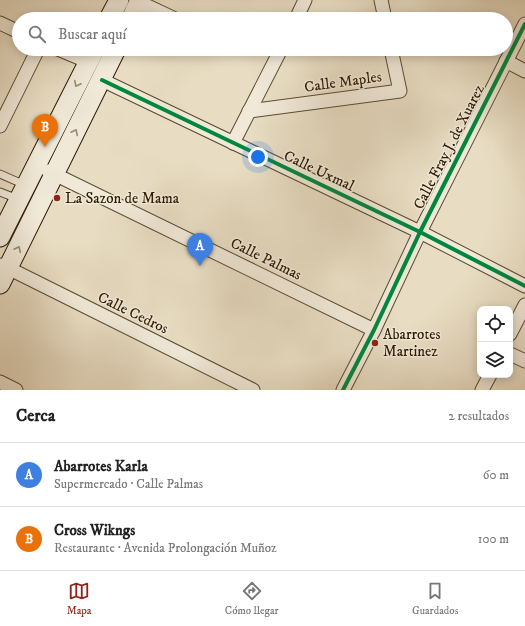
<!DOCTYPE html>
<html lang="es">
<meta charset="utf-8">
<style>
:root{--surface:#fff;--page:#f6f6f6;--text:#222;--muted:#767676;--line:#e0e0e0;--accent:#8f2418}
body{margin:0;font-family:"IM FELL DW Pica",serif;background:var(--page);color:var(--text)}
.controls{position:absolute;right:12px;bottom:12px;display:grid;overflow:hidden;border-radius:8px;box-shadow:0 2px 10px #0003}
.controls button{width:36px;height:36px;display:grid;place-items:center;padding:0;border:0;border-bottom:1px solid var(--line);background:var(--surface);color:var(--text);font:20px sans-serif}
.you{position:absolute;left:258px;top:157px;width:14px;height:14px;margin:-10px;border:3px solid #fff;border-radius:50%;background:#1a73e8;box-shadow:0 0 0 6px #1a73e833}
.badge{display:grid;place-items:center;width:26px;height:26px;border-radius:50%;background:var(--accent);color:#fff;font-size:13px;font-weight:700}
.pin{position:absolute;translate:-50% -33px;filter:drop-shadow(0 1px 2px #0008)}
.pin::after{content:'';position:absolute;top:21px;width:14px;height:12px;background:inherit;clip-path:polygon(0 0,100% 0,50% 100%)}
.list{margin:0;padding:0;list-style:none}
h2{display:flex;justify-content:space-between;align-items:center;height:52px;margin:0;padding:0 16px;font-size:17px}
h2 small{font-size:13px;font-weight:400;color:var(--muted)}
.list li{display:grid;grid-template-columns:26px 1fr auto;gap:12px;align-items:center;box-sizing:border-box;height:64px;padding:0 16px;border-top:1px solid var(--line)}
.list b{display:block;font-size:15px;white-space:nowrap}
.list p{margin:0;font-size:13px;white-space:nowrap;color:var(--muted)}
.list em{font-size:13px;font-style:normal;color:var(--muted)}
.icon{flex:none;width:22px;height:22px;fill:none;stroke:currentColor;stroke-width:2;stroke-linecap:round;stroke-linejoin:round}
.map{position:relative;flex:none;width:525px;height:390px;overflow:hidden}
.search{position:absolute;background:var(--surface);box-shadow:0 2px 10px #0003;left:12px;right:12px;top:12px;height:44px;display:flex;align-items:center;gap:10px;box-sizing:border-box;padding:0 14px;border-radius:22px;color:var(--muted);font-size:15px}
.sheet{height:180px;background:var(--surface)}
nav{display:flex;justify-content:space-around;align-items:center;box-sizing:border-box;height:56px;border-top:1px solid var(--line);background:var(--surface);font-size:11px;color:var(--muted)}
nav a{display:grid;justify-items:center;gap:2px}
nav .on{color:var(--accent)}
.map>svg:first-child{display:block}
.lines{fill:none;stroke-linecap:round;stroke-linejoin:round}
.lane-casing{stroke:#5b4a31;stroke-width:9}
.street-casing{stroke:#5b4a31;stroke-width:15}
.secondary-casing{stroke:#2c1900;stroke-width:21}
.lane{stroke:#f0e9d8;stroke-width:7}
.street{stroke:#f0e9d8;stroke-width:13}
.secondary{stroke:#f0e9d8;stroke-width:19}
.cycleway-casing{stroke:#f0e9d8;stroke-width:6}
.cycleway{stroke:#00873e;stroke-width:4}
.oneway{stroke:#988b77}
.poi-dot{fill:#8f2418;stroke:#f0e9d8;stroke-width:1.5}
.labels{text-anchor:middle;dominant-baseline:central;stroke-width:3;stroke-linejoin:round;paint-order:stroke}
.street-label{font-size:15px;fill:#2c1900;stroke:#f0e9d8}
.poi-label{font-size:15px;fill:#2c1900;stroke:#f0e9d8;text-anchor:start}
</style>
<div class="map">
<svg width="525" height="390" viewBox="0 0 525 390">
<rect width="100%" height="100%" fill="#e8ddc3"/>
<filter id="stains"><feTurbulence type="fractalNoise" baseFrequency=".005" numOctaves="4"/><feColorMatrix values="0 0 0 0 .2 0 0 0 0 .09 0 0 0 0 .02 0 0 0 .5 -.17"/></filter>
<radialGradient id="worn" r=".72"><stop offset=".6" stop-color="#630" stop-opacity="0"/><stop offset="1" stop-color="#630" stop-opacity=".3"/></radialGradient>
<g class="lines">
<defs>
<g id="lane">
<path d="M0 174 25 185"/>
<path d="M0 192 18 199"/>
</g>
<g id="street">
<path d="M381 0 385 19"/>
<path d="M139 2 175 19"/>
<path d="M296 19 305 0"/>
<path d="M0 23 19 32"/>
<path d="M58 49 89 62"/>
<path d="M506 61 525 71"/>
<path d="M102 80 420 232 525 286"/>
<path d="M249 111 400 91 391 49"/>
<path d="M0 126 38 49"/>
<path d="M233 143 281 49"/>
<path d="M48 171 374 330"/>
<path d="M2 265 253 390"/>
<path d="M510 334 525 305"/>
<path d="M510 354 525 361"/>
<path d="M0 382 16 390"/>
<path d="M343 390 374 330 420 232 525 24"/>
<path d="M482 390 490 375"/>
</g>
<g id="secondary">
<path d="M109 19 119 0"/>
<path d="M131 19 140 0"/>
<path d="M0 237 95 49"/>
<path d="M0 284 116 49"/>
</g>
</defs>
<use href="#lane" class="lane-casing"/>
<use href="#street" class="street-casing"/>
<use href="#secondary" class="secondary-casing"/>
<use href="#lane" class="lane"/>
<use href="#street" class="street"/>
<use href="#secondary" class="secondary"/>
<defs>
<g id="cycleway">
<path d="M102 80 420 232 525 286"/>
<path d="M343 390 374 330 420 232 525 24"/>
</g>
</defs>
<use href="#cycleway" class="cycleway-casing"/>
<use href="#cycleway" class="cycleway"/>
</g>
<defs><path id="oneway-chevron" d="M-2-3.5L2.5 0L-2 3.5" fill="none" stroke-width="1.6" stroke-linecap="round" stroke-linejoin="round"/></defs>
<g class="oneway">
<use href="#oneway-chevron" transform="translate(77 84) rotate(117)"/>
<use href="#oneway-chevron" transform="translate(75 132) rotate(-63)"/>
<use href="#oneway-chevron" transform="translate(18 249) rotate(-64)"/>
</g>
<g class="poi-dot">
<circle cx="57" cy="198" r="4"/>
<circle cx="375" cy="343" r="4"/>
</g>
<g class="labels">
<g class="street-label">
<text transform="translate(343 82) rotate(-8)">Calle Maples</text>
<text transform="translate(449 147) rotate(-63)">Calle Fray J. de Xuarez</text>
<text transform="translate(319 171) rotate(25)">Calle Uxmal</text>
<text transform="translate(266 259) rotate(26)">Calle Palmas</text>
<text transform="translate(133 313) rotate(26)">Calle Cedros</text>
</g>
<g class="poi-label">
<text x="65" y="198">La Sazon de Mama</text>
<text x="383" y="334">Abarrotes<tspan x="383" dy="17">Martinez</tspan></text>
</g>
</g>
<rect width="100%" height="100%" filter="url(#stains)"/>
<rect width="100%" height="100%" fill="url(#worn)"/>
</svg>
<div class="controls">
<button><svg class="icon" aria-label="locate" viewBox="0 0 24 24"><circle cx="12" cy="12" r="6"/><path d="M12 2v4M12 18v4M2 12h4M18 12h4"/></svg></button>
<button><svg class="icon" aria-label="layers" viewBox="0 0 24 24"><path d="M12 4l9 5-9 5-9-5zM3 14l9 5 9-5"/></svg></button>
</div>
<div class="you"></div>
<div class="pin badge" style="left:200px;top:266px;background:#3f7fe0">A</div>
<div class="pin badge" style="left:45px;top:147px;background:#e8710a">B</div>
<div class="search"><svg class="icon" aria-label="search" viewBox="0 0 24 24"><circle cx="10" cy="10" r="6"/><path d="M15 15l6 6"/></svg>Buscar aquí</div>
</div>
<section class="sheet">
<h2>Cerca<small>2 resultados</small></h2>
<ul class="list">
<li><span class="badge" style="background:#3f7fe0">A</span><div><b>Abarrotes Karla</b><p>Supermercado · Calle Palmas</p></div><em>60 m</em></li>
<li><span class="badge" style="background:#e8710a">B</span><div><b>Cross Wikngs</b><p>Restaurante · Avenida Prolongación Muñoz</p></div><em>100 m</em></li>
</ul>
</section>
<nav>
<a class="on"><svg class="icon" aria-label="map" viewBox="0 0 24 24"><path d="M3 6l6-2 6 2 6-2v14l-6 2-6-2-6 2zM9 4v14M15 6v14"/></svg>Mapa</a>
<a><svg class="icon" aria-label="directions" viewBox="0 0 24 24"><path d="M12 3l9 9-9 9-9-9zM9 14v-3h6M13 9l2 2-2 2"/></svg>Cómo llegar</a>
<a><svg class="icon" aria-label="saved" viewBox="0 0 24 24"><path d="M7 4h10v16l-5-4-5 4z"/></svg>Guardados</a>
</nav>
